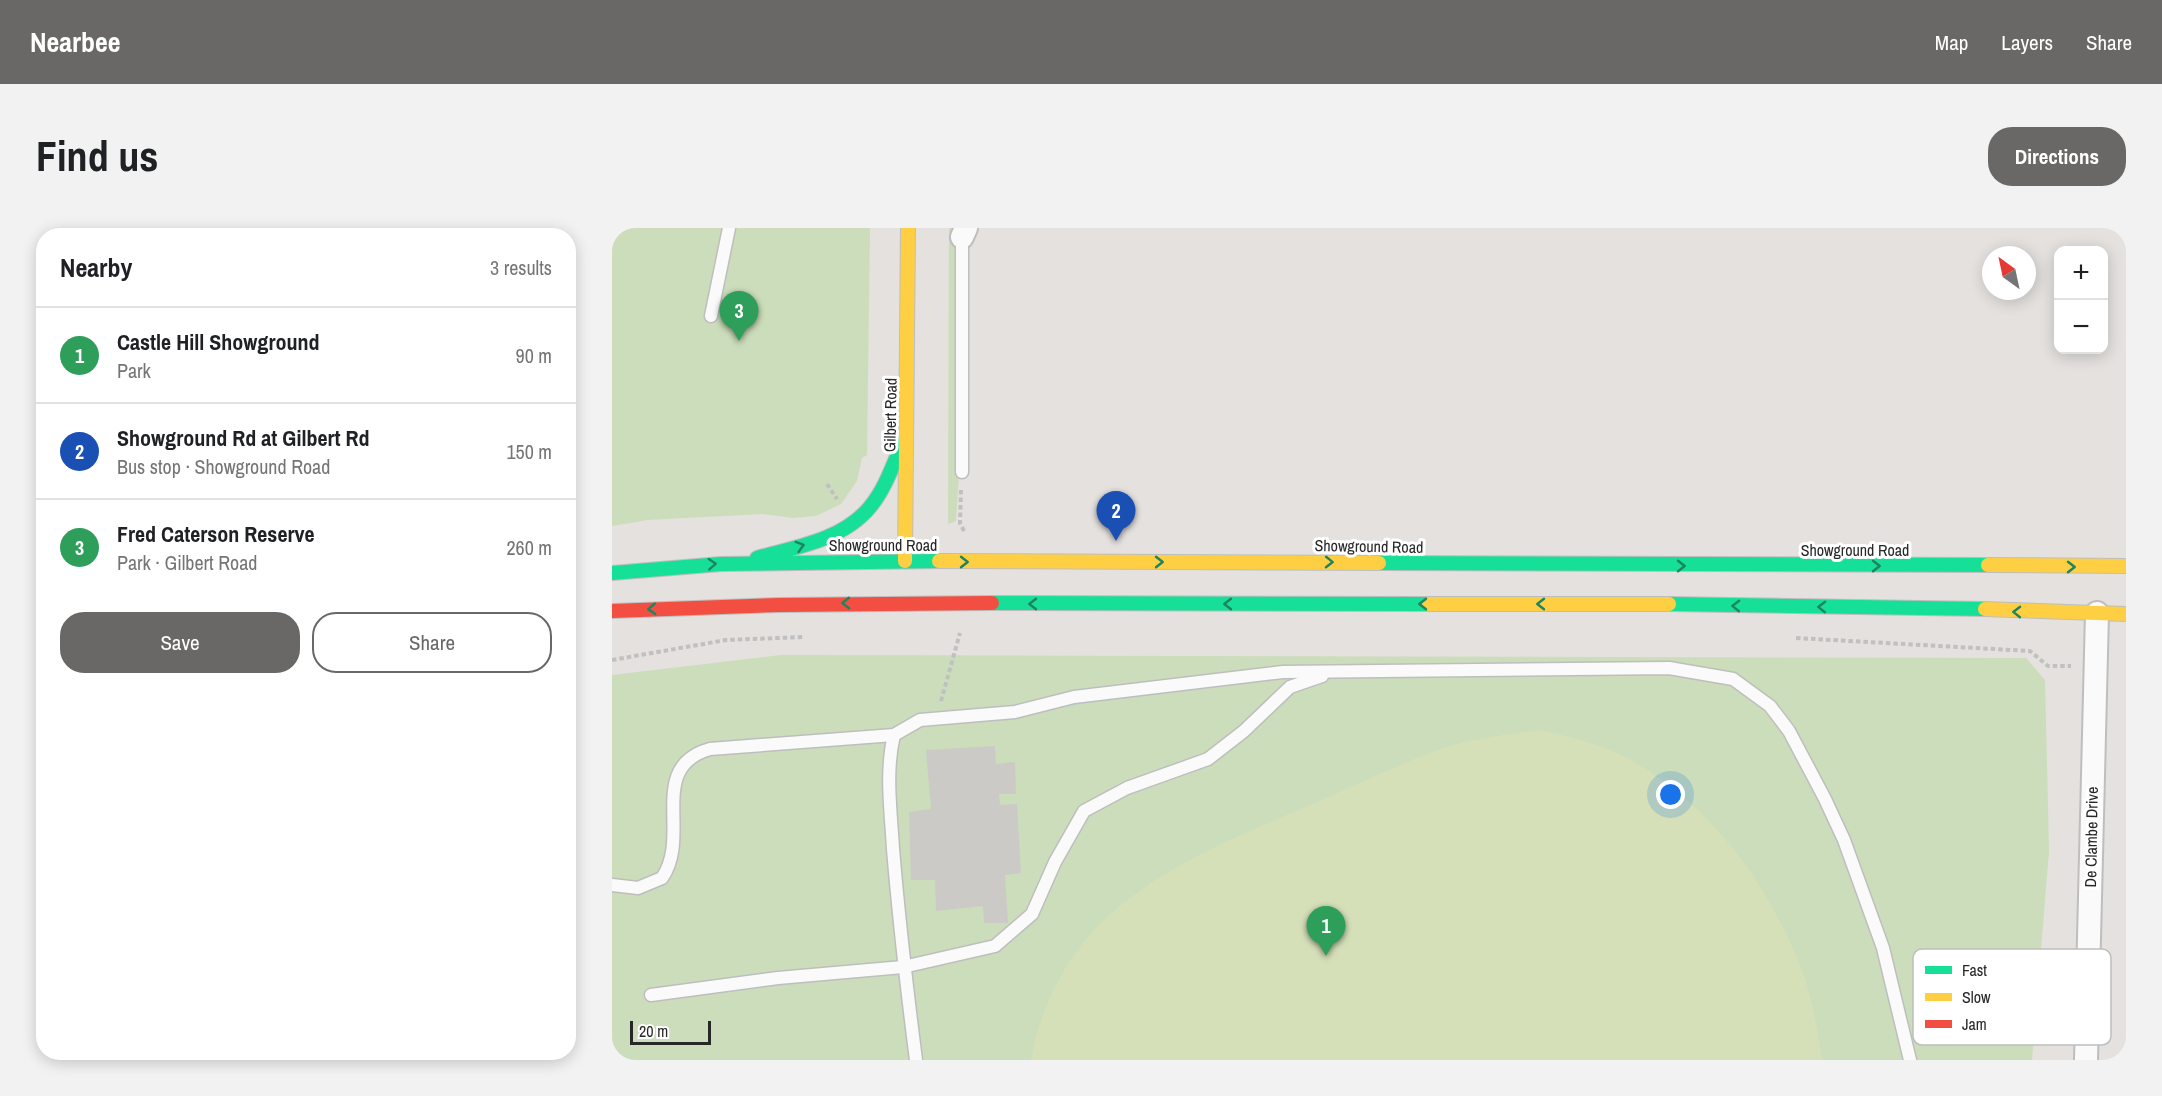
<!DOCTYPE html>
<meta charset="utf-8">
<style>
:root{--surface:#fff;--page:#f2f2f2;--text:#202124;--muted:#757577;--line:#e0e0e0;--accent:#696867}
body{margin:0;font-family:"Archivo Narrow",sans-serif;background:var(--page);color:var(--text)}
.controls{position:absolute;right:18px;top:18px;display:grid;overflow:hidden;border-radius:12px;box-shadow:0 3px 15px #0003}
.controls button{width:54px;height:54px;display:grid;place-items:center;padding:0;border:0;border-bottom:2px solid var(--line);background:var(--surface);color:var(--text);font:30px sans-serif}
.compass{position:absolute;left:1370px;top:18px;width:54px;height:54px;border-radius:50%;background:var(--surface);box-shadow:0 3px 15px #0003;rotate:327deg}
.scale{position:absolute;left:18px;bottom:15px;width:81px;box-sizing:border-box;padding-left:6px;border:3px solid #272727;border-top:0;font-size:16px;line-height:21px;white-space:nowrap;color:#272727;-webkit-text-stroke:4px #fff;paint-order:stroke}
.you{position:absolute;left:1059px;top:567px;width:21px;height:21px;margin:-15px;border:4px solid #fff;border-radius:50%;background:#1a73e8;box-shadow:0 0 0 9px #1a73e833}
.badge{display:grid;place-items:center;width:39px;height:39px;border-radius:50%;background:var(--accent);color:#fff;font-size:20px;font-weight:700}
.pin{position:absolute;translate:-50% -50px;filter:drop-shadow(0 2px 3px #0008)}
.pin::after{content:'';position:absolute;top:32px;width:21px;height:18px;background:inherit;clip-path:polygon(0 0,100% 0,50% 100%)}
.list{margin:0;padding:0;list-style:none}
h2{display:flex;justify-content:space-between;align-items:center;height:78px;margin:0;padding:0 24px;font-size:26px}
h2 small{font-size:20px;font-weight:400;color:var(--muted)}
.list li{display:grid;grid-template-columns:39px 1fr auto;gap:18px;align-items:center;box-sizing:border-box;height:96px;padding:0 24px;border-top:2px solid var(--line)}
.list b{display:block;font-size:22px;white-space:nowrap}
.list p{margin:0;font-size:20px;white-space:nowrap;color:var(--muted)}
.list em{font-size:20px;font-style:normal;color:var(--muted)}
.actions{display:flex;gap:12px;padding:18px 24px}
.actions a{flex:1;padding:14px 0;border:2px solid var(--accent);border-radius:24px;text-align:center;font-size:21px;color:var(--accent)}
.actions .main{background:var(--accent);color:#fff}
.map{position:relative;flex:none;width:1514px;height:832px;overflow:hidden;border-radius:24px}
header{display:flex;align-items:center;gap:36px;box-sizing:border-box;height:84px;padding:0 30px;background:var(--accent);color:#fff}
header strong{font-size:28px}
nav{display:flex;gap:33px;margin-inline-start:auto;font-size:21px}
.intro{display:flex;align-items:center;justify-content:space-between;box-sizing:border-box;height:144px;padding:0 36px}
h1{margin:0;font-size:42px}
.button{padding:15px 27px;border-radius:24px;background:var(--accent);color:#fff;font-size:21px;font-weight:700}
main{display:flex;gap:36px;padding:0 36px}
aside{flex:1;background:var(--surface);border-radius:24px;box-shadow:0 3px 15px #0003}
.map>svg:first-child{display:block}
.green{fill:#cbddba}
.pitch{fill:#d5e0b8}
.building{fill:#cccac7}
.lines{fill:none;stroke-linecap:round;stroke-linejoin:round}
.lane-casing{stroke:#bfbebf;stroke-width:15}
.street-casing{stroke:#bfbebf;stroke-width:26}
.fast-casing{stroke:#bfbebf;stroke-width:16}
.slow-casing{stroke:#bfbebf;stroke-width:16}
.jam-casing{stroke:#bfbebf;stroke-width:16}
.path{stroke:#c1c0c0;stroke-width:4;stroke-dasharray:4.5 3;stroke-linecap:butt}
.lane{stroke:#fbfafa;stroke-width:12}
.street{stroke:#fbfafa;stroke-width:22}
.fast{stroke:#16e098;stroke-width:14}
.slow{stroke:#ffcf43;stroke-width:14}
.jam{stroke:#f24e42;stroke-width:14}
.oneway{stroke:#1e8460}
.labels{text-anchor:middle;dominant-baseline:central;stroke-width:6;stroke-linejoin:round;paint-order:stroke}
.street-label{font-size:16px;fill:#272727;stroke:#fff}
.key{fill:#fff;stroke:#bebebe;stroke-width:1.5}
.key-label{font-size:16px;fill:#272727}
</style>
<header>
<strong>Nearbee</strong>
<nav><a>Map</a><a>Layers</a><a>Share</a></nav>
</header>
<div class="intro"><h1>Find us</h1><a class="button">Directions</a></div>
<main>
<aside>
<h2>Nearby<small>3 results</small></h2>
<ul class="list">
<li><span class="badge" style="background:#2e9e5b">1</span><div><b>Castle Hill Showground</b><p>Park</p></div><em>90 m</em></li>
<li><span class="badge" style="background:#1a4fb4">2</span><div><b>Showground Rd at Gilbert Rd</b><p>Bus stop · Showground Road</p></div><em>150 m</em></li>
<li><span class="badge" style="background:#2e9e5b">3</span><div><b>Fred Caterson Reserve</b><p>Park · Gilbert Road</p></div><em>260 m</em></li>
</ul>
<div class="actions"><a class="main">Save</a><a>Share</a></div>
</aside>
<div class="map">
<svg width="1514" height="832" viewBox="0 0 1514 832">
<rect width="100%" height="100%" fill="#e4e1de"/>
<g class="green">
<path d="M0 0H258L255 227 250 230 245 253 229 276 204 288 181 290 151 286 35 292 0 298Z"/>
<path d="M337 0H344L346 9 343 245 347 246 344 293 336 296Z"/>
<path d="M169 427 1414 430 1433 452 1437 623 1420 832H0V447Z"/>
</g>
<path class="pitch" d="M928 502C958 509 988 515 1015 530 1097 574 1158 657 1190 743 1201 771 1205 803 1210 832H419C428 777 458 720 501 684 558 635 628 607 696 578 739 559 782 538 826 522 858 510 894 507 928 502Z"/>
<path class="building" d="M383 518 384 536 403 534 404 566H387L388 577 405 576 409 645 393 647 396 695H372L371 678 324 683 323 652H299L297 584 319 581 314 522Z"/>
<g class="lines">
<defs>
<g id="lane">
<path d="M99 88 117 0"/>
<path d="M350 244V9"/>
<path d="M282 507C273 544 279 584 281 621 287 692 295 762 304 832"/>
<path d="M0 657 26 660 50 650C80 607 34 539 98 521L282 507 308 492 403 484 462 469 671 444 1057 440 1121 451 1158 478 1177 503 1213 571 1232 612 1271 720 1298 832"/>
<path d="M39 767 166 750 291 739 383 718 420 686 443 634 472 583 515 560 596 531 632 503 678 459 710 448"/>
</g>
<g id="street">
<path d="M350 9 354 0"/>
<path d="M1474 832 1485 385"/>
</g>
<g id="fast">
<path d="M145 330C184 319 231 312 258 279 273 261 281 237 290 216"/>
<path d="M767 335 1376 337"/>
<path d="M0 345 109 336 327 333"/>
<path d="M380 375 817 376"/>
<path d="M1057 376 1373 381"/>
</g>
<g id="slow">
<path d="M293 333 296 0"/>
<path d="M327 333 767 335"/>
<path d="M1376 337 1514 338"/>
<path d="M817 376H1057"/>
<path d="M1373 381 1514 386"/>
</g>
<path id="jam" d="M0 383 167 377 380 375"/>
</defs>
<use href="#lane" class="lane-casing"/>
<use href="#street" class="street-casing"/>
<use href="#fast" class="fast-casing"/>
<use href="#slow" class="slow-casing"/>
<use href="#jam" class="jam-casing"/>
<g class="path">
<path d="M215 256 225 271"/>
<path d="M349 262 348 295 353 305"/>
<path d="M1184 410 1418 423 1436 438H1459"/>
<path d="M0 432 114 412 192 409"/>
<path d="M329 473 348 405"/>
</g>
<use href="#lane" class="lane"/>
<use href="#street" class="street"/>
<use href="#fast" class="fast"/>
<use href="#slow" class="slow"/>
<use href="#jam" class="jam"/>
</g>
<defs><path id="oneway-chevron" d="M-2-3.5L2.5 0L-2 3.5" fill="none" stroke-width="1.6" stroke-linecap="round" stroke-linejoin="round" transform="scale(1.5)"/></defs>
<g class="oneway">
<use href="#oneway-chevron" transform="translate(188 318) rotate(-16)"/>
<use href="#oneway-chevron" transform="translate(352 334)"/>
<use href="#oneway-chevron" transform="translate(547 334)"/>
<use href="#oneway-chevron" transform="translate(717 334) rotate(1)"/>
<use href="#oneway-chevron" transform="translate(100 336) rotate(-3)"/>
<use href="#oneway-chevron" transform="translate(1069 338)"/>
<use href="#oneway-chevron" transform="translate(1264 338)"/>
<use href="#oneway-chevron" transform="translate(1459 339)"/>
<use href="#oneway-chevron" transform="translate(234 375) rotate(179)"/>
<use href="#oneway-chevron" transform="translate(421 376) rotate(-180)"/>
<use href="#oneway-chevron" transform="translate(616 376) rotate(-180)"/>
<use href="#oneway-chevron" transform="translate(811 376) rotate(-180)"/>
<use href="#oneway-chevron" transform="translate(929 376) rotate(-180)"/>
<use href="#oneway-chevron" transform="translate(1124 378) rotate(-179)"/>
<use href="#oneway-chevron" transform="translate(1210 379) rotate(-179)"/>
<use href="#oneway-chevron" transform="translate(40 381) rotate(177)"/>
<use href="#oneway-chevron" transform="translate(1405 384) rotate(-179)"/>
</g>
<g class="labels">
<g class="street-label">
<text transform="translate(278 187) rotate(-89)">Gilbert Road</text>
<text x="271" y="317">Showground Road</text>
<text transform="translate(757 318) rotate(1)">Showground Road</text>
<text x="1243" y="322">Showground Road</text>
<text transform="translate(1479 609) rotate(-89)">De Clambe Drive</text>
</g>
</g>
<rect x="1301" y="721" width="198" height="96" rx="9" class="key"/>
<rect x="1313" y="738" width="27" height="8" fill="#16e098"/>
<rect x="1313" y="765" width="27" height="8" fill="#ffcf43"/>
<rect x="1313" y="792" width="27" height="8" fill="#f24e42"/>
<g class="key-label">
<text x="1350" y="748">Fast</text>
<text x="1350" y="775">Slow</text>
<text x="1350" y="802">Jam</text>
</g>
</svg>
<div class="controls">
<button>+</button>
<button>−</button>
</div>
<svg class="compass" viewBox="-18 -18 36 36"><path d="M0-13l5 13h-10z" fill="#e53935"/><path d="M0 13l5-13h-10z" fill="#757577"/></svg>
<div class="scale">20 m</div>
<div class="you"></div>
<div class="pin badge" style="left:714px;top:728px;background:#2e9e5b">1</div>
<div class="pin badge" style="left:504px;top:313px;background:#1a4fb4">2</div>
<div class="pin badge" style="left:127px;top:113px;background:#2e9e5b">3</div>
</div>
</main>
